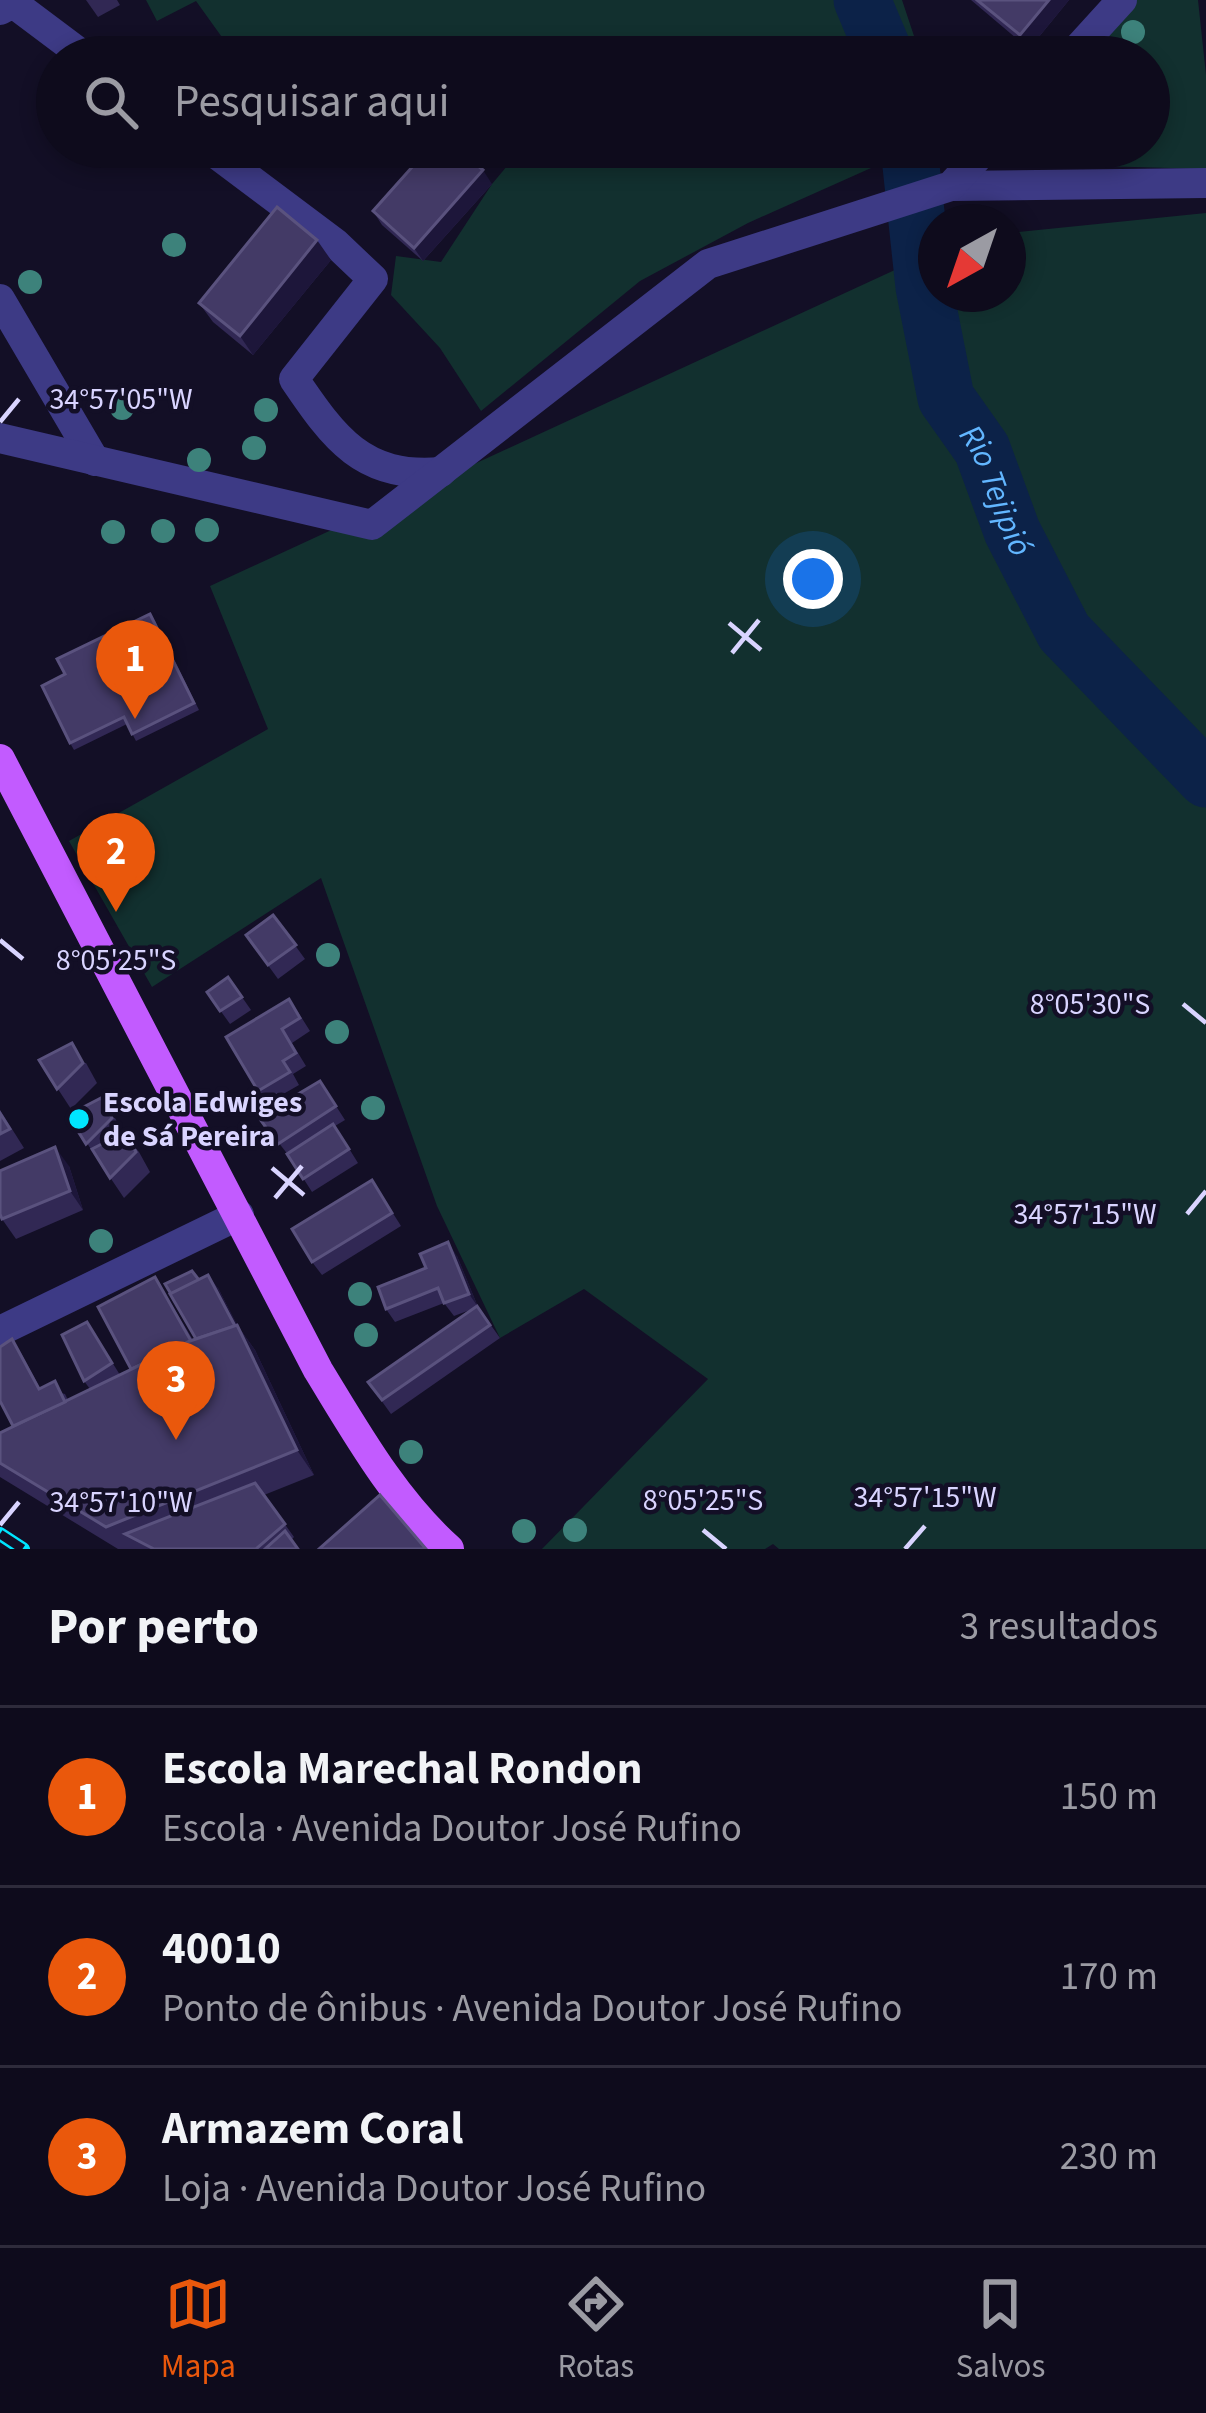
<!DOCTYPE html>
<html lang="pt">
<meta charset="utf-8">
<style>
:root{--surface:#0e0b1c;--page:#171425;--text:#f1f3f6;--muted:#9b9ba3;--line:#2e2b3b;--accent:#ea580c}
body{margin:0;font-family:"Source Sans 3",sans-serif;background:var(--page);color:var(--text)}
.compass{position:absolute;left:918px;top:204px;width:108px;height:108px;border-radius:50%;background:var(--surface);box-shadow:0 6px 18px #0003;rotate:220deg}
.you{position:absolute;left:813px;top:579px;width:42px;height:42px;margin:-30px;border:9px solid #fff;border-radius:50%;background:#1a73e8;box-shadow:0 0 0 18px #1a73e833}
.badge{display:grid;place-items:center;width:78px;height:78px;border-radius:50%;background:var(--accent);color:#fff;font-size:39px;font-weight:700}
.pin{position:absolute;translate:-50% -99px;filter:drop-shadow(0 3px 6px #0008)}
.pin::after{content:'';position:absolute;top:63px;width:42px;height:36px;background:inherit;clip-path:polygon(0 0,100% 0,50% 100%)}
.list{margin:0;padding:0;list-style:none}
h2{display:flex;justify-content:space-between;align-items:center;height:156px;margin:0;padding:0 48px;font-size:51px}
h2 small{font-size:39px;font-weight:400;color:var(--muted)}
.list li{display:grid;grid-template-columns:78px 1fr auto;gap:36px;align-items:center;box-sizing:border-box;height:180px;padding:0 48px;border-top:3px solid var(--line)}
.list b{display:block;font-size:45px;white-space:nowrap}
.list p{margin:0;font-size:39px;white-space:nowrap;color:var(--muted)}
.list em{font-size:39px;font-style:normal;color:var(--muted)}
.icon{flex:none;width:66px;height:66px;fill:none;stroke:currentColor;stroke-width:2;stroke-linecap:round;stroke-linejoin:round}
.map{position:relative;flex:none;width:1206px;height:1549px;overflow:hidden}
.search{position:absolute;background:var(--surface);box-shadow:0 6px 18px #0003;left:36px;right:36px;top:36px;height:132px;display:flex;align-items:center;gap:30px;box-sizing:border-box;padding:0 42px;border-radius:66px;color:var(--muted);font-size:45px}
.sheet{height:696px;background:var(--surface)}
nav{display:flex;justify-content:space-around;align-items:center;box-sizing:border-box;height:168px;border-top:3px solid var(--line);background:var(--surface);font-size:33px;color:var(--muted)}
nav a{display:grid;justify-items:center;gap:6px}
nav .on{color:var(--accent)}
.map>svg:first-child{display:block}
.green{fill:#12302f}
.lines{fill:none;stroke-linecap:round;stroke-linejoin:round}
.river{stroke:#0c2248;stroke-width:57}
.minor{stroke:#3d3a85;stroke-width:30}
.major{stroke:#c25bff;stroke-width:30}
.rail-casing{stroke:#00e5ff;stroke-width:14}
.rail{stroke:#130f26;stroke-width:9;stroke-dasharray:27;stroke-linecap:butt}
.tree{fill:#3d827b}
.wall{fill:#312854}
.shaded-wall{fill:#1d163a}
.building{fill:#433a66;stroke:#5a527e;stroke-width:3}
.ticks{fill:none;stroke:#d9d4ff;stroke-width:4.5}
.poi-dot{fill:#00e5ff;stroke:#130f26;stroke-width:4.5}
.labels{text-anchor:middle;dominant-baseline:central;stroke-width:9;stroke-linejoin:round;paint-order:stroke}
.poi-label{font-size:30px;font-weight:bold;fill:#d9d4ff;stroke:#130f26;text-anchor:start}
.water-label{font-size:33px;font-style:italic;fill:#62b6ff;stroke:#130f26}
.ticks-label{font-size:30px;text-anchor:middle;fill:#d9d4ff;stroke:#130f26;stroke-width:9;stroke-linejoin:round;paint-order:stroke}
</style>
<div class="map">
<svg width="1206" height="1549" viewBox="0 0 1206 1549">
<rect width="100%" height="100%" fill="#130f26"/>
<g class="green">
<path d="M146 0H902L921 57H557L516 47 504 57H379L364 50 358 57H230L229 47 196 1 157 21Z"/>
<path d="M1128 0H1198L1206 75V169L991 163 1004 147H1149V57H1080Z"/>
<path d="M523 147H918L748 223 640 281 481 411 440 348 391 295 396 256 441 262 492 184Z"/>
<path d="M1206 213V1549H779L773 1544 765 1549H542L708 1379 584 1289 500 1338 437 1206 321 878 152 987 69 841 268 729 210 586 936 251V294H1008V233Z"/>
</g>
<g class="lines">
<g class="river">
<path d="M862 0 886 57"/>
<path id="s1" d="M909 147 924 287 946 398 982 449 1012 531 1064 632 1206 779"/>
</g>
<g class="minor">
<path d="M0 10 13 3 85 57"/>
<path d="M1070 57 1122 0"/>
<path d="M207 147 335 243 373 279 294 379C334 438 363 479 441 472"/>
<path d="M951 186 1206 183"/>
<path d="M0 299 95 461"/>
<path d="M0 438 372 525 708 264 951 186 987 147"/>
<path d="M0 1331 239 1215"/>
</g>
<path class="major" d="M0 759 318 1370C356 1432 394 1500 449 1549"/>
<defs>
<path id="rail" d="M0 1534 23 1549"/>
</defs>
<use href="#rail" class="rail-casing"/>
<use href="#rail" class="rail"/>
</g>
<g class="tree">
<circle cx="1133" cy="32" r="12"/>
<circle cx="174" cy="245" r="12"/>
<circle cx="30" cy="282" r="12"/>
<circle cx="122" cy="408" r="12"/>
<circle cx="266" cy="410" r="12"/>
<circle cx="254" cy="448" r="12"/>
<circle cx="199" cy="460" r="12"/>
<circle cx="207" cy="530" r="12"/>
<circle cx="163" cy="531" r="12"/>
<circle cx="113" cy="532" r="12"/>
<circle cx="328" cy="955" r="12"/>
<circle cx="337" cy="1032" r="12"/>
<circle cx="373" cy="1108" r="12"/>
<circle cx="101" cy="1241" r="12"/>
<circle cx="360" cy="1294" r="12"/>
<circle cx="366" cy="1335" r="12"/>
<circle cx="411" cy="1452" r="12"/>
<circle cx="575" cy="1530" r="12"/>
<circle cx="524" cy="1531" r="12"/>
</g>
<g class="wall">
<path d="M86 0H117L120 5 98 17Z"/>
<path d="M971 0H1069L1029 49Z"/>
<path d="M492 184 423 261 382 225 373 211Z"/>
<path d="M331 260 253 355 213 322 199 303Z"/>
<path d="M155 621 199 710 136 741 127 724 74 750 70 743 65 674Z"/>
<path d="M273 915 305 959 278 979 246 935Z"/>
<path d="M228 977 251 1010 230 1024 207 992Z"/>
<path d="M298 1012 310 1031 292 1043 306 1066 293 1074 299 1085 278 1097 283 1103 320 1081 345 1120 335 1126 358 1163 312 1192 289 1156 254 1111 266 1102 226 1037Z"/>
<path d="M39 1060 86 1063 97 1083 71 1109Z"/>
<path d="M0 1110 24 1148 0 1161Z"/>
<path d="M68 1115 115 1118 123 1133 139 1152 150 1172 124 1198Z"/>
<path d="M69 1166 83 1210 16 1239 2 1219Z"/>
<path d="M372 1180 401 1226 322 1275 312 1262Z"/>
<path d="M457 1256 478 1307 500 1338 391 1414 368 1382 470 1310 454 1316 444 1303 395 1322 386 1309Z"/>
<path d="M155 1277 193 1340 196 1339 199 1280 218 1288 237 1325 255 1350 314 1475 264 1495 294 1537 291 1540 298 1549H118L0 1477V1433L13 1426 21 1353 40 1388 65 1394 68 1400 90 1389 84 1381 96 1336 120 1375 131 1369Z"/>
</g>
<g class="shaded-wall">
<path d="M1049 0H1069L1029 49 1020 35Z"/>
<path d="M483 170 492 184 423 261 414 248Z"/>
<path d="M317 240 331 260 253 355 240 336Z"/>
<path d="M55 1147 69 1166 83 1210 70 1191Z"/>
<path d="M448 1242 457 1256 478 1307 469 1294Z"/>
<path d="M208 1275 218 1288 241 1332 237 1325 255 1350 314 1475 297 1450Z"/>
<path d="M12 1339 21 1353 48 1403 39 1389Z"/>
</g>
<g class="building">
<path d="M977 0H1049L1020 35Z"/>
<path d="M430 147H456L483 170 414 248 373 211Z"/>
<path d="M277 207 317 240 240 336 199 303Z"/>
<path d="M150 614 194 703 132 734 124 717 70 743 42 686 65 674 57 659Z"/>
<path d="M273 915 296 945 268 965 246 935Z"/>
<path d="M228 977 242 997 220 1011 207 992Z"/>
<path d="M289 999 300 1018 282 1029 296 1053 283 1061 290 1072 258 1091 226 1037Z"/>
<path d="M72 1043 83 1063 57 1089 39 1060Z"/>
<path d="M320 1081 336 1106 278 1144 254 1111 276 1095 283 1103Z"/>
<path d="M101 1098 112 1118 86 1144 68 1115Z"/>
<path d="M0 1113 10 1129 0 1134Z"/>
<path d="M333 1124 349 1149 303 1179 287 1154Z"/>
<path d="M125 1132 136 1152 110 1178 92 1149Z"/>
<path d="M55 1147 70 1191 2 1219 0 1214V1171Z"/>
<path d="M372 1180 392 1213 312 1262 292 1229Z"/>
<path d="M448 1242 469 1294 444 1303 438 1288 386 1309 378 1287 426 1268 420 1254Z"/>
<path d="M192 1271 199 1280 171 1294 165 1284Z"/>
<path d="M208 1275 235 1326 196 1339 170 1294Z"/>
<path d="M155 1277 191 1341 131 1369 98 1307Z"/>
<path d="M477 1306 490 1325 382 1400 368 1382Z"/>
<path d="M87 1322 112 1363 84 1381 62 1335Z"/>
<path d="M237 1325 297 1450 106 1527 0 1463V1433L190 1341Z"/>
<path d="M12 1339 39 1389 55 1381 65 1402 13 1426 0 1401V1347Z"/>
<path d="M255 1483 285 1524 256 1549H154L125 1534Z"/>
<path d="M380 1495 426 1549H319Z"/>
<path d="M285 1531 298 1549H265Z"/>
</g>
<path class="ticks" d="M0 422 19 399M729 623 761 650M732 653 759 620M0 940 23 959M1183 1004 1206 1023M272 1168 304 1195M275 1198 302 1166M1187 1214 1206 1191M0 1525 19 1502M703 1530 726 1549M905 1549 925 1526"/>
<circle class="poi-dot" cx="79" cy="1119" r="12"/>
<g class="labels">
<g class="poi-label">
<text x="103" y="1102">Escola Edwiges<tspan x="103" dy="34">de Sá Pereira</tspan></text>
</g>
<g class="water-label">
<text stroke="none"><textPath href="#s1" startOffset="360">Rio Tejipió</textPath></text>
</g>
</g>
<g class="ticks-label">
<text x="121" y="409">34°57'05"W</text>
<text x="116" y="970">8°05'25"S</text>
<text x="1090" y="1014">8°05'30"S</text>
<text x="1085" y="1224">34°57'15"W</text>
<text x="925" y="1507">34°57'15"W</text>
<text x="703" y="1510">8°05'25"S</text>
<text x="121" y="1512">34°57'10"W</text>
</g>
</svg>
<svg class="compass" viewBox="-18 -18 36 36"><path d="M0-13l5 13h-10z" fill="#e53935"/><path d="M0 13l5-13h-10z" fill="#9b9ba3"/></svg>
<div class="you"></div>
<div class="pin badge" style="left:135px;top:719px">1</div>
<div class="pin badge" style="left:116px;top:912px">2</div>
<div class="pin badge" style="left:176px;top:1440px">3</div>
<div class="search"><svg class="icon" aria-label="search" viewBox="0 0 24 24"><circle cx="10" cy="10" r="6"/><path d="M15 15l6 6"/></svg>Pesquisar aqui</div>
</div>
<section class="sheet">
<h2>Por perto<small>3 resultados</small></h2>
<ul class="list">
<li><span class="badge">1</span><div><b>Escola Marechal Rondon</b><p>Escola · Avenida Doutor José Rufino</p></div><em>150 m</em></li>
<li><span class="badge">2</span><div><b>40010</b><p>Ponto de ônibus · Avenida Doutor José Rufino</p></div><em>170 m</em></li>
<li><span class="badge">3</span><div><b>Armazem Coral</b><p>Loja · Avenida Doutor José Rufino</p></div><em>230 m</em></li>
</ul>
</section>
<nav>
<a class="on"><svg class="icon" aria-label="map" viewBox="0 0 24 24"><path d="M3 6l6-2 6 2 6-2v14l-6 2-6-2-6 2zM9 4v14M15 6v14"/></svg>Mapa</a>
<a><svg class="icon" aria-label="directions" viewBox="0 0 24 24"><path d="M12 3l9 9-9 9-9-9zM9 14v-3h6M13 9l2 2-2 2"/></svg>Rotas</a>
<a><svg class="icon" aria-label="saved" viewBox="0 0 24 24"><path d="M7 4h10v16l-5-4-5 4z"/></svg>Salvos</a>
</nav>
